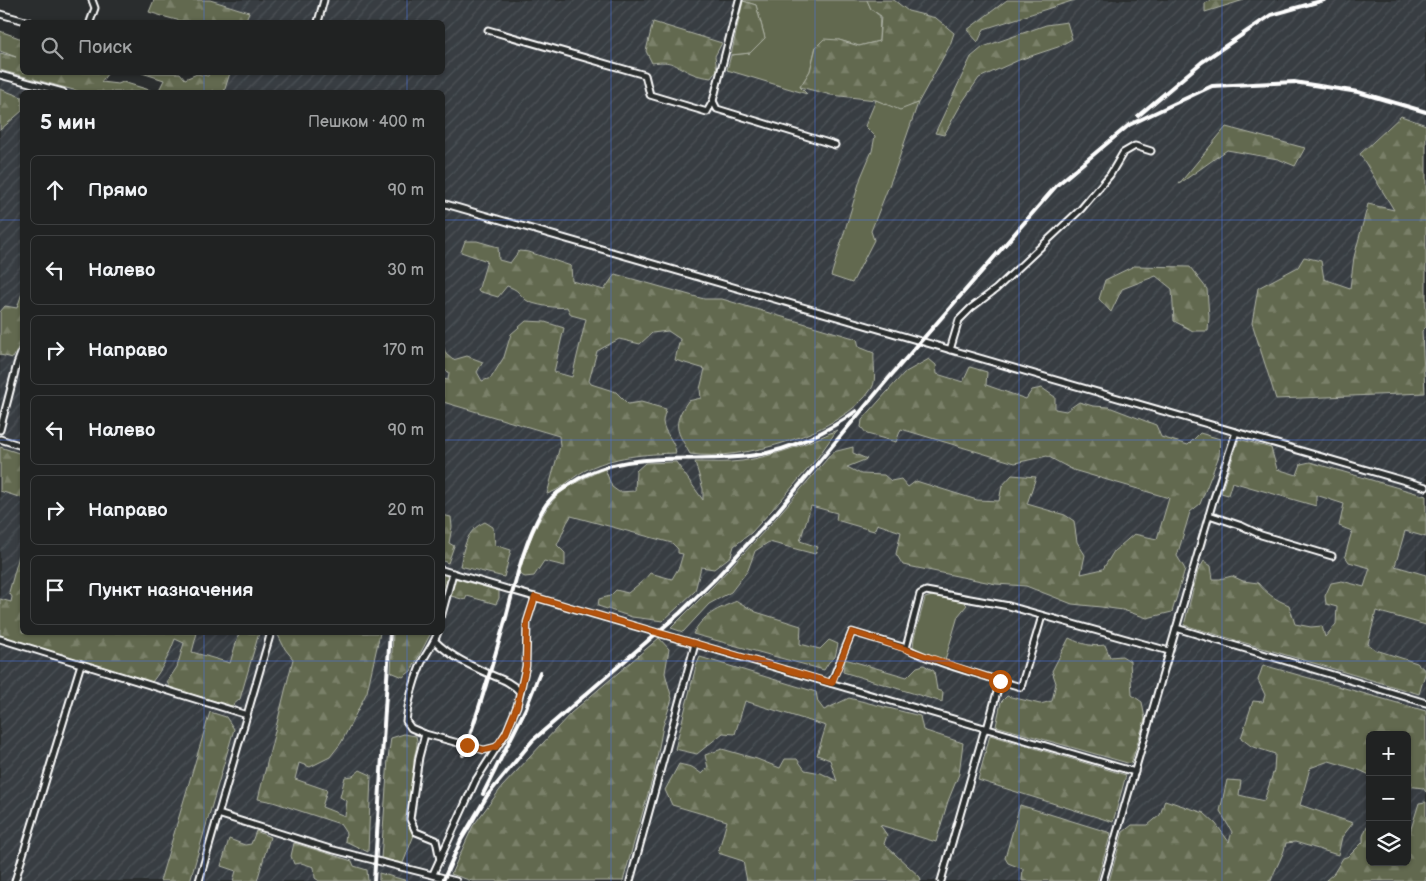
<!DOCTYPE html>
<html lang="ru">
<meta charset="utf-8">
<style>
:root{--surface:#202222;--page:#2d2f2f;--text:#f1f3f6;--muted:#a2a4a5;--line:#3d3f40}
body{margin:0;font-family:"Balsamiq Sans",sans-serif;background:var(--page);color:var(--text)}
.controls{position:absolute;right:15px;bottom:15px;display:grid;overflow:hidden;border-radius:8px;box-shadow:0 1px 4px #0004}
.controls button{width:45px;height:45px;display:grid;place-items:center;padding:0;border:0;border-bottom:1px solid var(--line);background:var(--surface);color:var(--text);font:25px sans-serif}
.stop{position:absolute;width:15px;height:15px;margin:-11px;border:4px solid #b45309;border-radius:50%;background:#fff}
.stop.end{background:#b45309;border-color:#fff;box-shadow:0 1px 5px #0008}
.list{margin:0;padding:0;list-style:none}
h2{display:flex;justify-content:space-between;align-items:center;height:65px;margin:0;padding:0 20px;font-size:21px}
h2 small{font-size:16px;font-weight:400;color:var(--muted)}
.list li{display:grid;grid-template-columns:32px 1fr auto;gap:15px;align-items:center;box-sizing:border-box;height:70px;margin:0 10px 10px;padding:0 10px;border:1px solid var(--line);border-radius:8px}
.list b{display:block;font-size:19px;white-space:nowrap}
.list em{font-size:16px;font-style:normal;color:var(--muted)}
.icon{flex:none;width:28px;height:28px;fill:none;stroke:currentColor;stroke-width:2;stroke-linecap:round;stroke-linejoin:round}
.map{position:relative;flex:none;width:1426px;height:881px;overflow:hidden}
.search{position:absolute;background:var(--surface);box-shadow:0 1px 4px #0004;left:20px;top:20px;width:425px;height:55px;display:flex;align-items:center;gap:12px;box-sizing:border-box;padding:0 18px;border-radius:8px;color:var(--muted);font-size:19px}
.panel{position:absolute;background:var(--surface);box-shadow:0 1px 4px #0004;left:20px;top:90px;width:425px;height:545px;border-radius:8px}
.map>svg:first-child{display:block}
.industrial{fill:url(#industrial-furrows);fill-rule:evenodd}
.grass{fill:#62694f;stroke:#b0b4a7}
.forest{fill:url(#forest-firs);stroke:#b0b4a7}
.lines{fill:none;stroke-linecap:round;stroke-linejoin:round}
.lane-casing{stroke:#fff;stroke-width:9}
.lane{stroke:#2a2d2e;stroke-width:5}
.rail{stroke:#fff;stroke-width:4}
.route{stroke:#b45309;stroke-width:6}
.grid{fill:none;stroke:#4a71e0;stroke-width:1;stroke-opacity:0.55}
</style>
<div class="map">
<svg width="1426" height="881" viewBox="0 0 1426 881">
<defs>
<pattern id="industrial-furrows" width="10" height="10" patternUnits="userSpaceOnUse" patternTransform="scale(1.25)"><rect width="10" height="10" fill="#383e43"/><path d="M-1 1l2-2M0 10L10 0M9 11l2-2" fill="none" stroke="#4c5156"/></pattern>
<pattern id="forest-firs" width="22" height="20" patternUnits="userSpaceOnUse" patternTransform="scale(1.25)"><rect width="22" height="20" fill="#62694f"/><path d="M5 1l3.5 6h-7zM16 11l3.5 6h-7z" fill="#7a8069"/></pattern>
</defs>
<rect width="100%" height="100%" fill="#2a2d2e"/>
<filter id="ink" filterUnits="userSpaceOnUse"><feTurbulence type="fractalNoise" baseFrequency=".02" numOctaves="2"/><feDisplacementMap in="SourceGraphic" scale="10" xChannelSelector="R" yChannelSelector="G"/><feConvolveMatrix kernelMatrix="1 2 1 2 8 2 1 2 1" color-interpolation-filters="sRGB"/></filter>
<g filter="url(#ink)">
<path class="industrial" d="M210 0H1426V881H0V52L22 59V72L129 92H22V632H442V92H224L230 73 442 72V22H245L248 12ZM1370 735H1407V862H1370Z"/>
<g class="grass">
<path d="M744 0H867L871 9 880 16 879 41 859 46 839 40 816 46 810 71 800 87 807 94 727 70 731 55 750 53 765 38 756 5 743 1Z"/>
<path d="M876 100 900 109 918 103 894 173 871 231 874 240 852 283 831 276 861 177 872 151 875 136 865 126Z"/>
<path d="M936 595 963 601 967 605 958 616 945 660 918 651 913 647 914 638 925 598Z"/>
</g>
<g class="forest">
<path d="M154 0H210L249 12 245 22H216L215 21C191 26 172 19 149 12Z"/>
<path d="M867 0H894L908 11 936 18 954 33 950 45 918 103 900 110 876 100 831 95 800 87 810 71 816 47 824 39 839 40 859 46 879 41 881 16 871 9Z"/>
<path d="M1007 0H1075L984 29 978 42 967 30Z"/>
<path d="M1212 0H1244L1205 12V3Z"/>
<path d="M743 1 756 5 765 38 750 53 731 55Z"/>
<path d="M653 22 722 43 715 56 717 70 711 78C705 77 697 76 691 73 673 65 673 60 652 63L646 51Z"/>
<path d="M1067 22 1072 39 1058 47 1019 60 979 78 963 101 944 135 935 133 971 57 983 47 1046 25Z"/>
<path d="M0 31 22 39V72L108 73 101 82 118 84 123 82 156 92H81L0 70V53L16 57 0 51Z"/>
<path d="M142 73H180L185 79 197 74 208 76 209 73H230L224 92H158L164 80Z"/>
<path d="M0 89 22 97V111L0 130Z"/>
<path d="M1401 116 1426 125V327L1422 331 1425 393 1276 399 1252 323 1258 288 1298 267 1304 257 1321 261 1324 279 1350 288 1354 257 1368 204 1394 210 1360 154Z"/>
<path d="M1226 127 1305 148 1295 166 1278 159 1227 150 1179 184Z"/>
<path d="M465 241H477L498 247 499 260 510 263 519 251 529 252 571 266 572 281 604 290 615 274 704 299H722L857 339 859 347 874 353C873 363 877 380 872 388 843 433 741 462 690 454 677 431 671 425 688 401L701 398 700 389 705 369 675 360 680 339 668 331 652 333 640 344 619 339 597 351 589 381 591 384 616 392 628 404 641 402 666 409C665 413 663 418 663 422 664 433 675 441 676 453 645 454 613 456 584 471 571 478 561 490 547 494L560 446 559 436 443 402V379L448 380 449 372 443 370V345L446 354 453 360 467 356 483 362 477 372 482 381 491 378 504 357 511 334 526 321 545 322 564 328 554 372 572 377 586 319 571 315 567 307C559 309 532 305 526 300 518 293 519 290 507 286L498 297 478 291 487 261 461 252Z"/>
<path d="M1134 266 1190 267 1207 289 1209 317 1208 331H1193L1174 321 1172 289 1156 276 1122 289 1111 312 1099 299 1105 280Z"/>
<path d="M22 293C25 314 24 340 13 358L0 355V312L5 306 17 308Z"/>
<path d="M929 359 936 365 937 374 963 382 970 367 987 372 986 385 1026 399 1032 390 1042 388 1055 397V409L1066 411 1079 402 1093 406 1109 407 1156 425 1161 437 1188 445 1200 433 1220 439 1219 456 1200 504 1190 512 1177 556 1185 569 1172 612 1147 618 1123 610 1101 607 1072 604 1026 586 996 584 903 565 896 554 901 532 877 524 874 531 836 520 837 513 811 506 800 541 818 547 815 554 769 542 755 551 748 570 731 592 709 604 683 632 671 628 714 585 770 525 833 452 853 447V453L867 459 847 467 861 474 884 475 891 481 901 479 908 487 916 481 977 500 999 501 1002 486 1012 475 1036 477 1027 504 1065 515 1074 521 1077 542 1085 555 1081 574 1103 569 1114 551 1134 534 1157 539 1169 498 1073 470 1047 456 1015 463 901 429 896 442 867 434 861 427 862 420 904 373Z"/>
<path d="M837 430 818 457 781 500 751 533 734 546 731 556 714 569 701 567 695 591 663 621 632 617 598 606 599 599 610 596 616 590 628 593 645 579 650 573 672 579 679 567 683 554 678 553V549L672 543 571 516C565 524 562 536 557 545L565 553V566L544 561 534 576 525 577 519 574C526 548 537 518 555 498 565 487 592 474 605 469L612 487 619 492 635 491 636 471 645 463 676 462 703 500V489L695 462C711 462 727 463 742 461 775 456 806 444 837 430Z"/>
<path d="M1239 439 1271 448 1277 469 1297 475 1301 464 1310 462 1426 496V537L1405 531 1395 566 1426 575V625L1376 611 1368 644 1376 650 1417 663 1426 671 1419 694 1184 625 1198 571 1204 561 1211 566 1213 579H1220L1232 576 1243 581 1258 583C1267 594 1276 600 1289 605L1295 624 1311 627 1322 626 1325 637 1336 624 1337 607 1326 604 1325 596 1331 583 1342 581 1364 587 1370 568 1349 562 1345 556 1352 531 1339 526 1344 504 1316 495V506L1232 482 1228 495 1221 493Z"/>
<path d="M0 447 22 454V498L0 491Z"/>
<path d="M442 515 451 517 452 527 449 543 454 546 448 563 443 561Z"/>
<path d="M485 522 493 527 495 545 511 550 504 577 460 566C464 547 466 530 485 522Z"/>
<path d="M22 545V632L197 633 192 652 230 663 239 633H259L240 699 232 706 170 688 167 682 177 667 184 643 175 639C169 655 163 668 152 682L0 636V599L11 602 12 597 9 592Z"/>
<path d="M443 575 499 591V598L496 604 467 596 465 600 444 594 443 598Z"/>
<path d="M737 601 756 612 801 626 800 644 820 649 829 640 838 644 835 657 829 662 824 670 693 634C702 615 719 608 737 601Z"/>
<path d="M279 632 380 633 367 692 341 743 330 757 310 767 299 763 295 779 327 790 322 807 345 816 347 801 340 797 345 777 353 776 360 770 371 775 368 852 345 841 346 833 340 824 273 802 258 799 293 659 285 649 278 635Z"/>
<path d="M393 633H431L411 671 403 677 391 672Z"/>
<path d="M659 638 669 649 665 673 672 699 663 726 654 773 623 881H472L451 874 473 826 502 787 571 713Z"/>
<path d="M1069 638C1081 644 1092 647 1105 645L1110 657 1122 656 1130 661 1132 695 1142 702 1145 719 1131 764 996 726 1001 702 1007 696 1040 704 1052 701 1056 683 1052 671Z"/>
<path d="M700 657 816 692 818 702 824 710 849 698 920 716 923 730 963 743 959 774 948 801 936 842 880 825 887 835 884 844 920 877 921 881H747L743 861 718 853 727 821 672 805 665 790 679 764 692 767 702 774 708 768 705 755 722 749 757 759 780 768 785 759H797L805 770 821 773 837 781 830 760 817 755 826 726 745 701 735 734 723 733 697 754 675 749 696 666Z"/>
<path d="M845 659 907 677 917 667 924 665 934 671 937 690 943 692 942 702 843 672Z"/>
<path d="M1263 665 1426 711V792L1423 788 1407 786V735H1370V775L1359 770 1329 761 1310 768 1300 805 1353 823 1342 837 1338 855 1295 842 1286 843C1284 855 1275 868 1271 881H1109L1123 832 1132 825H1148L1160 815 1165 800 1204 813 1216 824 1229 842 1232 832 1220 811 1227 780 1241 781 1239 795 1264 801 1274 770 1275 754 1251 746 1241 738 1253 701 1263 702 1265 695 1258 680Z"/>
<path d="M210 712 226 717 234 729 190 881H160Z"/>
<path d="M404 734 416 736C420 748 411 756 415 766L407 816 414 835 403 863 381 859 388 759 391 738Z"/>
<path d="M990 735 1126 775 1113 822 978 780Z"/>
<path d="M1426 802V881H1325L1334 873 1343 858 1349 856 1363 842V836L1367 826 1370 827V862H1407V833L1410 832 1419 803Z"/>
<path d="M1020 805 1111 833 1097 881H1022L1023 869 1008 863 1005 858Z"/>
<path d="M256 831 270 837 257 881H233L236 871 221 866 229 839 245 845 251 844Z"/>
<path d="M294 843 352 861 354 866 367 870 368 881H319L315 878 314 867 301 863 294 864 291 856Z"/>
<path d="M379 873 408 881H379Z"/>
</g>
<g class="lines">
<defs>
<g id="lane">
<path d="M739 0 713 101 717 109 835 145"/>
<path d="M0 14 29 22"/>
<path d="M90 22 95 8 92 0"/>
<path d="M318 22 324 0"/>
<path d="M488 30 645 75 650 95 707 112 713 101"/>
<path d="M0 75 63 92"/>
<path d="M442 203 1426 487"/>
<path d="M950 350 959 320 971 308 996 289 1081 209 1110 175 1123 153 1135 146 1151 151"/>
<path d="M0 430 17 364 22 351"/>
<path d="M0 439 22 446"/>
<path d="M1209 515 1242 526 1261 535 1332 556"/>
<path d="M442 570 1135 772"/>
<path d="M442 614 453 573"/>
<path d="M1176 628 1426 703"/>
<path d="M438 632C434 644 426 653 421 664 414 681 408 702 406 721L411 728 425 734 484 750 496 747"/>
<path d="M0 639 247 715"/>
<path d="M435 641C450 656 469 665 489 674 501 679 511 682 520 692"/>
<path d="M906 648C936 663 969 671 1000 681L987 729"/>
<path d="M1000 681 1021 687 1042 616"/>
<path d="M831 683 852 632 906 648 920 594 926 591 1009 606 1169 651"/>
<path d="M425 734 419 757 410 819 416 832 436 840 440 860"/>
<path d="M218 814 330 849 456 881"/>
<path d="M433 874 476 780 506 733 517 706 526 666 527 622 535 597"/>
<path d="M15 881 81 664"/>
<path d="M199 881 271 632"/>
<path d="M630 881 695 644"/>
<path d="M941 881 985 728"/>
<path d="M1103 881 1213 501 1236 432"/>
</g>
</defs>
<use href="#lane" class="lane-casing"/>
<use href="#lane" class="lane"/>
<g class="rail">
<path d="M1138 116 1202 62 1271 15 1324 0"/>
<path d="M463 755C479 711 492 666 505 621 515 584 523 545 542 511 548 500 556 493 566 487 622 445 692 465 756 455 790 450 829 431 856 411"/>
<path d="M483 794 526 708 540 672"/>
<path d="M374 881 390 632"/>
<path d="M443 881 461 840 487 796 533 740 680 613 716 578 777 512 888 379 1057 185 1129 125 1212 86 1294 82 1358 92 1426 112"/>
</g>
</g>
</g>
<g class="lines" filter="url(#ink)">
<path class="route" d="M467 745 484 750 496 747 506 733 517 706 526 666 527 622 535 597 832 683 852 632C902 647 950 665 1000 681"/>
</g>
<path class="grid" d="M204 0V22M407 0V22M611 0V881M815 0V881M1019 0V881M1222 0V881M204 72V92M407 72V92M0 220H22M442 220H1426M0 440H22M442 440H1426M204 632V881M407 632V881M0 661H1426"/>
</svg>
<div class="controls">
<button>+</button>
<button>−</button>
<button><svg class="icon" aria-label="layers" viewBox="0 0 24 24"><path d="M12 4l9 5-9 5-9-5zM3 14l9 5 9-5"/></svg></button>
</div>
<div class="stop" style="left:1000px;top:681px"></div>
<div class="stop end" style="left:467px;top:745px"></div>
<div class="search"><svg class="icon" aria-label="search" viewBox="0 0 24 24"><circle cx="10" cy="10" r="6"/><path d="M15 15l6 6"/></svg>Поиск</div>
<section class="panel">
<h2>5 мин<small>Пешком · 400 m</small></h2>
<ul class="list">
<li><svg class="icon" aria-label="ahead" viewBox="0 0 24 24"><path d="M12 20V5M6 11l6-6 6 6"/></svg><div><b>Прямо</b></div><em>90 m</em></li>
<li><svg class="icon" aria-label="left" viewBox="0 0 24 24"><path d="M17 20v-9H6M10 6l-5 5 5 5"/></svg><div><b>Налево</b></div><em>30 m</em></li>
<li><svg class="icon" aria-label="right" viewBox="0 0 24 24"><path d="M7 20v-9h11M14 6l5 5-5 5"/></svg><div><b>Направо</b></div><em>170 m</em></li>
<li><svg class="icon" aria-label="left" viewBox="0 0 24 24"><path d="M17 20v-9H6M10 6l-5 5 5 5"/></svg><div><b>Налево</b></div><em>90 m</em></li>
<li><svg class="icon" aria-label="right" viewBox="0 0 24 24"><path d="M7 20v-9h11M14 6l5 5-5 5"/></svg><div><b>Направо</b></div><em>20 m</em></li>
<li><svg class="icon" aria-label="arrive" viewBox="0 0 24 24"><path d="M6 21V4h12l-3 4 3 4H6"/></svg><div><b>Пункт назначения</b></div></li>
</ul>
</section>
</div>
